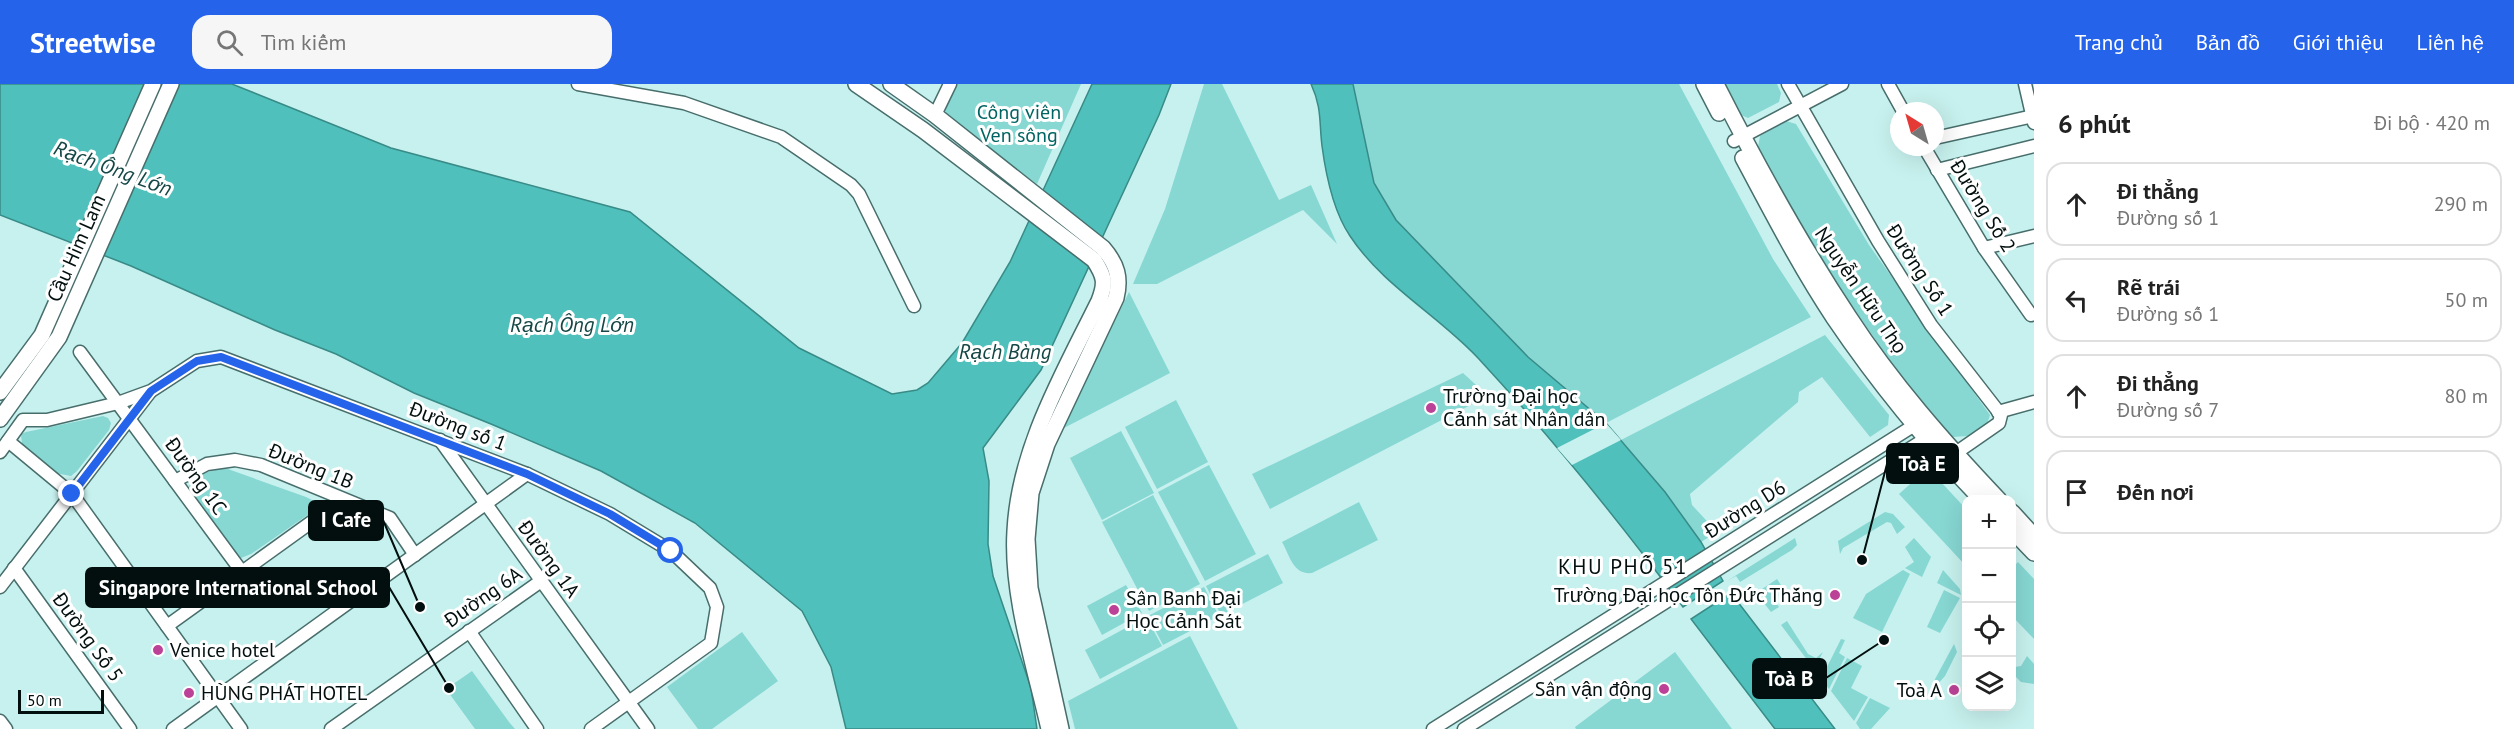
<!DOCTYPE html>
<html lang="vi">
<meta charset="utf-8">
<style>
:root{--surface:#fff;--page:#f6f6f6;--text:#222;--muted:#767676;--line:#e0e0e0;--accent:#2563eb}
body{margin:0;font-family:"PT Sans",sans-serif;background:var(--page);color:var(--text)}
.controls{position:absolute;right:18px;bottom:18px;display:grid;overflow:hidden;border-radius:12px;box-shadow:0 6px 24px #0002}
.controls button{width:54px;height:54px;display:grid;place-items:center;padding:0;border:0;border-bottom:2px solid var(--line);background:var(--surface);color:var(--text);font:30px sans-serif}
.compass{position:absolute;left:1890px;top:18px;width:54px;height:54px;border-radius:50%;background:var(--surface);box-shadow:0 6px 24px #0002;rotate:323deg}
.scale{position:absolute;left:18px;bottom:15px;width:86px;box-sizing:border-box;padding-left:6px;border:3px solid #020f0e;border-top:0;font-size:16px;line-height:21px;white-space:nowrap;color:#020f0e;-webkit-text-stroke:4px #fff;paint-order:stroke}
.stop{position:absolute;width:18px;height:18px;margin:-14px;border:4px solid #2563eb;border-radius:50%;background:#fff}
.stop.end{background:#2563eb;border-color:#fff;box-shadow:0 2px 6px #0008}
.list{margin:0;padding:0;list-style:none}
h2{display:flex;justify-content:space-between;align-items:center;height:78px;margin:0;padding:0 24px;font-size:26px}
h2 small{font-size:20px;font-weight:400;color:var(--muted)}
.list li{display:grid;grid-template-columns:39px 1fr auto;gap:18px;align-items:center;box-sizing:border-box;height:84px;margin:0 12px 12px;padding:0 12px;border:2px solid var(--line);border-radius:18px}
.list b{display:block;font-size:22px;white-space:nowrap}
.list p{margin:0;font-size:20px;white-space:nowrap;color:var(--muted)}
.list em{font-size:20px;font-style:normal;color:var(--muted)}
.icon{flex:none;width:33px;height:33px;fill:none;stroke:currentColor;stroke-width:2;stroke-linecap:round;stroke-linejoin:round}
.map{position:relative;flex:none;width:2034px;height:645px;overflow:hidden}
header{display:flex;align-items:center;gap:36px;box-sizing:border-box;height:84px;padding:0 30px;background:var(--accent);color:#fff}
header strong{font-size:28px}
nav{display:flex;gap:33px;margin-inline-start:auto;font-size:21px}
.search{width:420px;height:54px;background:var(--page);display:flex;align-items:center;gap:15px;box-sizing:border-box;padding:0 21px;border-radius:18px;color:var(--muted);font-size:22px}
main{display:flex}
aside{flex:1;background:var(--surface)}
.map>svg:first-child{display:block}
.green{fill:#87d7d3}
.water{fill:#4fc0bb;stroke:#388b87;stroke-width:1.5}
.pier{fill:#c7f1ee}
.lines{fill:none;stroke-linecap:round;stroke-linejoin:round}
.minor-casing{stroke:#486e6c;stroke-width:15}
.major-casing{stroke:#486e6c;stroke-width:18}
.minor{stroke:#fff;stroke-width:12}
.major{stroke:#fff;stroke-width:15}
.route{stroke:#2563eb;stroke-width:8}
.poi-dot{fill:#bb4296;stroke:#fff;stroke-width:2}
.labels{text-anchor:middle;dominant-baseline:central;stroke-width:6;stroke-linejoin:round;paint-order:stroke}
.park-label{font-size:20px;fill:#006562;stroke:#fff}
.street-label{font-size:20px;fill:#020f0e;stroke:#fff}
.poi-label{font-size:20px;fill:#020f0e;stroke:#fff;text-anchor:start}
.water-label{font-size:21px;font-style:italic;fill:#144745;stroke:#fff}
.neighbourhood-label{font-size:21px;letter-spacing:1.5px;fill:#020f0e;stroke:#fff}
.leader{fill:none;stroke:#020f0e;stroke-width:2}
.callout-dot{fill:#020f0e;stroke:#fff;stroke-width:2}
.callout{fill:#020f0e;stroke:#020f0e;stroke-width:2}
.callout-label{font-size:21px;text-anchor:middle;font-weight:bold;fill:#fff}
</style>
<header>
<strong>Streetwise</strong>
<div class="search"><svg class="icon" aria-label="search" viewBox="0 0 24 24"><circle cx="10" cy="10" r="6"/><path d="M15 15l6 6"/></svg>Tìm kiếm</div>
<nav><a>Trang chủ</a><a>Bản đồ</a><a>Giới thiệu</a><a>Liên hệ</a></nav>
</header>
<main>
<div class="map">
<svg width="2034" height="645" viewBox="0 0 2034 645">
<rect width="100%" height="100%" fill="#c7f1ee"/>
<g class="green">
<path d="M955 0H1081L1037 100 950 38C940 24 948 14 955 0Z"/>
<path d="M1204 0H1222L1279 116 1311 101 1337 160 1303 126 1157 200H1133L1165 125Z"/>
<path d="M1353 0H1679L1773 175 1811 233 1606 339 1528 273 1396 136 1374 99Z"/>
<path d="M1725 0H1777L1781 9 1779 18 1748 34 1741 31Z"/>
<path d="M1786 37 1796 40 1869 161 1990 331 1987 340 1969 352 1952 353 1898 288 1818 173 1758 63 1760 52Z"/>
<path d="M1129 208 1170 289 1062 345Z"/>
<path d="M1825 251 1889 331 1888 341 1870 353 1822 293 1799 308 1798 318 1690 410 1692 421 1717 448 1701 458 1665 408 1621 356Z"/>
<path d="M1463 289 1488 312 1270 425 1252 390Z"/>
<path d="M1176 316 1208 378 1157 405 1125 343Z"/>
<path d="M103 332 108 334 111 339 109 346 77 387 71 392 55 389 22 360 21 350 26 348Z"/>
<path d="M1121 347 1154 409 1102 436 1070 374Z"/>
<path d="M1209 381 1256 470 1205 497 1158 408Z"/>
<path d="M225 384 306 413 316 418V422L309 430 251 470 241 474 235 471 189 404C191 389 212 387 225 384Z"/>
<path d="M1928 384 1966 425V482L1899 410Z"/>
<path d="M1153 411 1200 500 1149 527 1102 438Z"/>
<path d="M1359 418 1378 456 1312 489C1293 491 1290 472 1282 458Z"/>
<path d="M1885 428 1893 430 1905 443 1897 450 1891 439 1887 438 1843 464 1840 470 1838 457Z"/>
<path d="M1795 454 1797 461 1792 466 1740 498 1736 492 1727 497Z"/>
<path d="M1914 454 1931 473 1922 493 1905 484 1914 478 1905 463Z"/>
<path d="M1268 470 1283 499 1221 531 1206 502Z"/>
<path d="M2018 478 2034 495V555L2012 532V484Z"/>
<path d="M1903 486 1910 490 1882 548 1853 534 1866 510Z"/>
<path d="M1943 486 1960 505 1961 511 1937 499Z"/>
<path d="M1777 495 1781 501 1777 520 1779 523 1771 528 1759 513V507Z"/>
<path d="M1126 501 1142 529 1102 551 1087 522Z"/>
<path d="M1204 503 1219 532 1163 561 1148 532Z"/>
<path d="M1944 506 1960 514 1940 549 1927 543Z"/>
<path d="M1146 533 1162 562 1100 595 1085 566Z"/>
<path d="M1787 537 1808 570 1816 574 1823 568 1814 585 1781 541Z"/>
<path d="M742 548 778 597 712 645H698L667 603Z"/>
<path d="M1190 552 1238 645H1075L1068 617Z"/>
<path d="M1841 555 1845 556 1839 569 1845 573 1829 605 1821 595Z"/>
<path d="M1954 560 1957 568 1945 592 1937 601 1934 597Z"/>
<path d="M1675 568 1732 645H1576L1575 643Z"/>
<path d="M2027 572 2034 580V600L2021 598 2012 589 2015 583 2021 582Z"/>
<path d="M1847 574 1862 582 1851 604 1868 613 1854 637 1831 607Z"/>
<path d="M472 587 509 638 515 645H475L446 605Z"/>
<path d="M1870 614 1890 624 1871 645H1860L1856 639Z"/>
</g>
<g class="water">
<path d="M0 0H232L391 64 630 128 799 264 892 310 917 306 928 299 962 259 1010 178 1092 0H1171L1159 31 1041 286 983 364 989 397 988 460 993 492 1031 604 1037 645H846L831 583 802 527 695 439 601 387 491 340 414 309 336 270 275 246 131 182 0 131Z"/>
<path d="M1311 0H1353L1374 99 1396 136 1528 273 1606 339 1665 408 1701 458 1723 497 1683 523C1619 437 1551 353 1478 274 1438 231 1383 202 1350 152 1333 127 1326 92 1322 62 1319 37 1322 24 1311 0Z"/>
<path d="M1731 509 1835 645H1775L1691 535Z"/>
</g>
<path class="pier" d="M1606 339 1621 356 1572 381 1557 364Z"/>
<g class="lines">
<defs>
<g id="minor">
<path d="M578 0 684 19 781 53 851 101 859 110 914 222"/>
<path d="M1788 0 1878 157 1931 241 2001 331 1999 339 1950 373"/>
<path d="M1888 0 1903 27"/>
<path d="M2025 0 2034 39"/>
<path d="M935 31 950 0"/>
<path d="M1935 54 2033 32"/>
<path d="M1734 57 1842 0"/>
<path d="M1924 63 1984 164 2031 231"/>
<path d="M1937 86 2034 62"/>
<path d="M1984 164 2034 152"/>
<path d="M80 268 242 488"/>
<path d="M1998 328 2034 318"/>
<path d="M440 356 648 645"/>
<path d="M8 357 72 410 241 645"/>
<path d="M0 368 23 336H47L118 319 151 307 197 277 221 273 527 390 610 430 671 467 710 504 717 523 711 559 591 645"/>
<path d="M175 397 207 380 235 376 261 381 390 434 415 471"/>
<path d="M14 484 130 645"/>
<path d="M0 503 150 308"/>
<path d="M167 542 342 416"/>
<path d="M469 547 537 645"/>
<path d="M0 637 6 645"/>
<path d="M173 645 527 390"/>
<path d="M331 645 541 497"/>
<path d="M1433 645 1921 337"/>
<path d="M1464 645 1933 350"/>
</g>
<g id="major">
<path d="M856 0 923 46 1094 176C1105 193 1106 199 1099 217 1063 290 1019 365 1015 447 1011 511 1035 583 1049 645"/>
<path d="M891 0 935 31 1103 164C1117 180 1121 194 1116 214L1047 360 1031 409 1027 455 1030 504 1061 645"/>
<path d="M1704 0 1719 29"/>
<path d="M1716 0C1756 79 1800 159 1849 233 1892 299 1945 359 1999 416"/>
<path d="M1743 74C1772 128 1800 183 1834 234 1878 299 1927 359 1982 416"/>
<path d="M0 308 42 251 153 0"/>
<path d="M0 335 59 253 171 0"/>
<path d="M2012 428 2034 452"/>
<path d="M2012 446 2034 469"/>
</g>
</defs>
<use href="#minor" class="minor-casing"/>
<use href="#major" class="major-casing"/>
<use href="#minor" class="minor"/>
<use href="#major" class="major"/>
</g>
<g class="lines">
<path class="route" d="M72 410 151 307 197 277 221 273 527 390 610 430 671 467"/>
</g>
<g class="poi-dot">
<circle cx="1431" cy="324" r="6"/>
<circle cx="1835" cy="511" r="6"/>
<circle cx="1114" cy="526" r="6"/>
<circle cx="158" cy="566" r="6"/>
<circle cx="1664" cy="605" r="6"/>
<circle cx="1954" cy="606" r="6"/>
<circle cx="189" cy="609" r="6"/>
</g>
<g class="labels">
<g class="park-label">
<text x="1019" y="28">Công viên<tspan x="1019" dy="23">Ven sông</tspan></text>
</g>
<g class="street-label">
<text transform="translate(1983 122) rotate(58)">Đường Số 2</text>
<text transform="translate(76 164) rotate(-66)">Cầu Him Lam</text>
<text transform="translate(1920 186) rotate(57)">Đường Số 1</text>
<text transform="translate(1861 206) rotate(56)">Nguyễn Hữu Thọ</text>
<text transform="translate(458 342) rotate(21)">Đường số 1</text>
<text transform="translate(311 382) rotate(22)">Đường 1B</text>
<text transform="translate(196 392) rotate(54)">Đường 1C</text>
<text transform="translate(1745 425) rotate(-32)">Đường D6</text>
<text transform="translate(549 475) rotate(54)">Đường 1A</text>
<text transform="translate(483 513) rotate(-35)">Đường 6A</text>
<text transform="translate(88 553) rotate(54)">Đường Số 5</text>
</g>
<g class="poi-label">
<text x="1443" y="312">Trường Đại học<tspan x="1443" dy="23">Cảnh sát Nhân dân</tspan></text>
<text x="1823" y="511" text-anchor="end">Trường Đại học Tôn Đức Thắng</text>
<text x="1126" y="514">Sân Banh Đại<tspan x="1126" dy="23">Học Cảnh Sát</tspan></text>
<text x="170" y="566">Venice hotel</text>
<text x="1652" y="605" text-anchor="end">Sân vận động</text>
<text x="1942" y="606" text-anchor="end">Toà A</text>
<text x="201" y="609">HÙNG PHÁT HOTEL</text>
</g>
<g class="water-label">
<text transform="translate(113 84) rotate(20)">Rạch Ông Lớn</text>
<text x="572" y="240">Rạch Ông Lớn</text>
<text x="1005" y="267">Rạch Bàng</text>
</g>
<g class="neighbourhood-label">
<text x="1623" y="482">KHU PHỐ 51</text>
</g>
</g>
<path class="leader" d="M1862 476L1887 380M420 523L383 436M449 604L389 503M1884 556L1826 594"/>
<g class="callout-dot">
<circle cx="1862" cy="476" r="6"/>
<circle cx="420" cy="523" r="6"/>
<circle cx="449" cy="604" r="6"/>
<circle cx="1884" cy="556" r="6"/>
</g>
<g class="callout">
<rect x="1887" y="360" width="71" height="39" rx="6"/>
<rect x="309" y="417" width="74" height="39" rx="6"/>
<rect x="86" y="484" width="303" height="39" rx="6"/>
<rect x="1753" y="575" width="73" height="39" rx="6"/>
</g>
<g class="callout-label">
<text x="1922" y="387">Toà E</text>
<text x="346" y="443">I Cafe</text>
<text x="238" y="511">Singapore International School</text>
<text x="1789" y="602">Toà B</text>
</g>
</svg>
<div class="controls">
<button>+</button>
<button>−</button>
<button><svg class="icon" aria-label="locate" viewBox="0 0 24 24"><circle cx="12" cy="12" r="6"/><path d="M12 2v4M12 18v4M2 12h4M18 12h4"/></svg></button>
<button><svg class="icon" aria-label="layers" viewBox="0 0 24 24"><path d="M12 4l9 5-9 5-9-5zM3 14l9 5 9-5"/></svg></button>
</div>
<svg class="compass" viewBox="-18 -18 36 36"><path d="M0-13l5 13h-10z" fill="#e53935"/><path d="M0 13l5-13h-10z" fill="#767676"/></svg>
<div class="scale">50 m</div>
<div class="stop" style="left:671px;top:467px"></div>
<div class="stop end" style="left:72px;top:410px"></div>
</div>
<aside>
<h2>6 phút<small>Đi bộ · 420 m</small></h2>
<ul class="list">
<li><svg class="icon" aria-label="ahead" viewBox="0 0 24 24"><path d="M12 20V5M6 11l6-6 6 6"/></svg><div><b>Đi thẳng</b><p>Đường số 1</p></div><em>290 m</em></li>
<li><svg class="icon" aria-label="left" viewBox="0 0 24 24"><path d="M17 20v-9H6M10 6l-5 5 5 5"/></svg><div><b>Rẽ trái</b><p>Đường số 1</p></div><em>50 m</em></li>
<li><svg class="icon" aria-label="ahead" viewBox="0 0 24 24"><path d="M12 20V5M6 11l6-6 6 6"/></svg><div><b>Đi thẳng</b><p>Đường số 7</p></div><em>80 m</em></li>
<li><svg class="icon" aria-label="arrive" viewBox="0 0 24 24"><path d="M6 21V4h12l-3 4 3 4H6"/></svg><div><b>Đến nơi</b></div></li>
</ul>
</aside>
</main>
